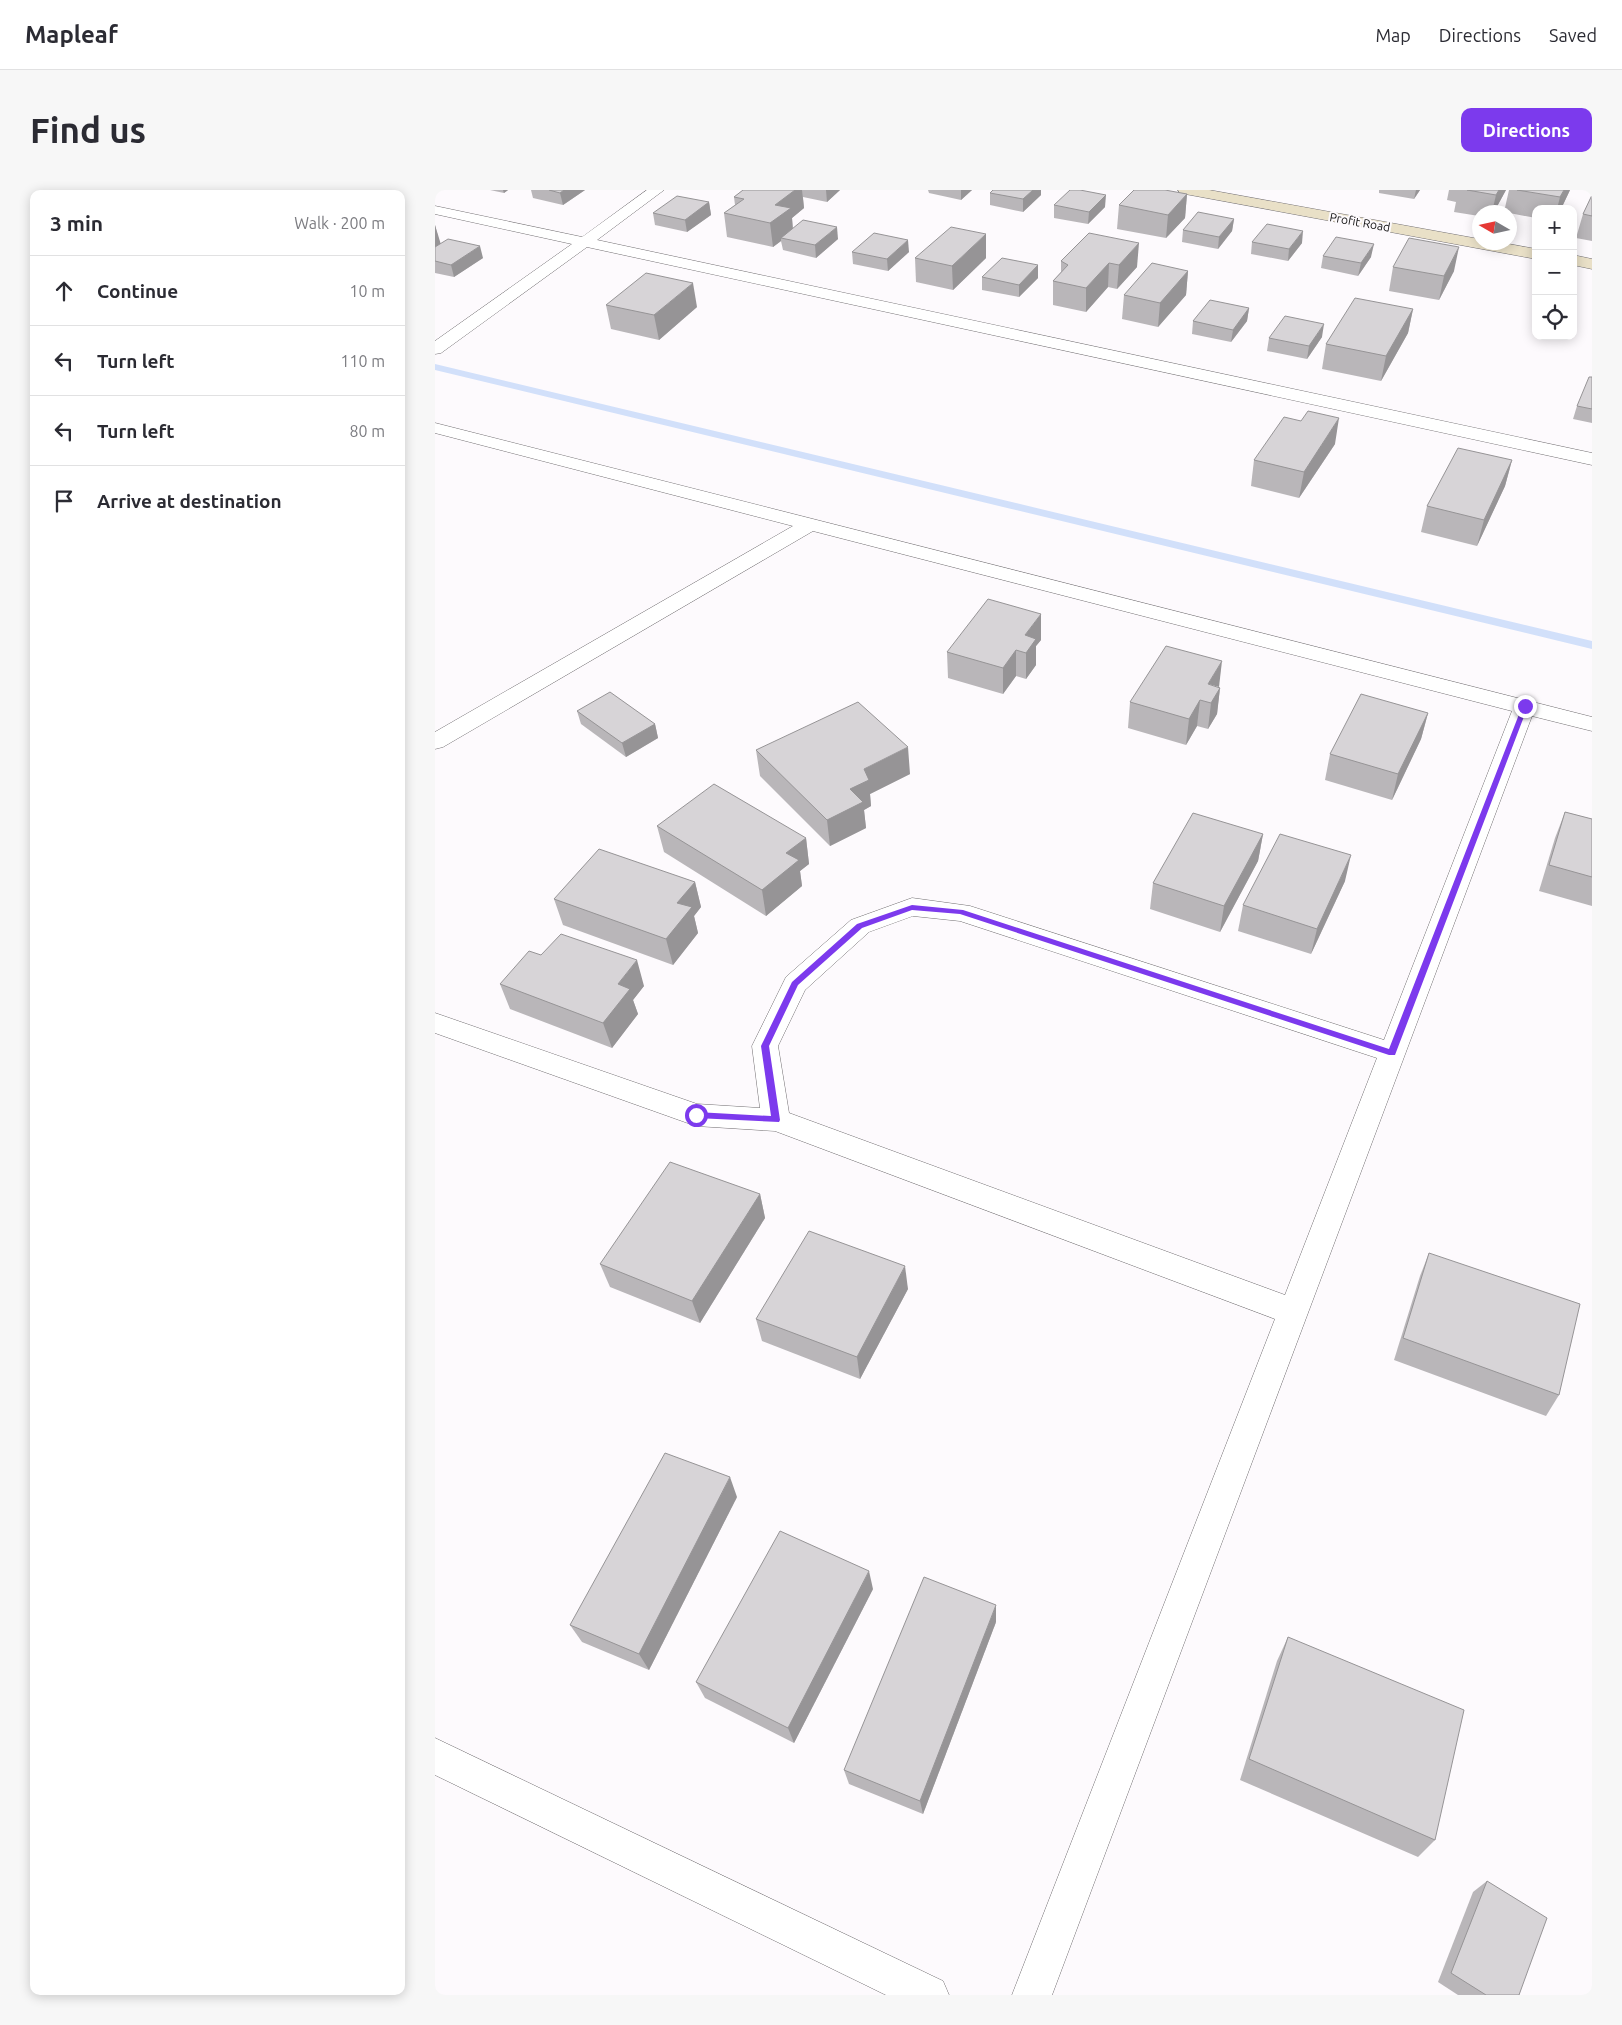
<!DOCTYPE html>
<meta charset="utf-8">
<style>
:root{--surface:#fff;--page:#f7f7f7;--text:#2b2b33;--muted:#7c7c81;--line:#e1e1e2;--accent:#7c3aed}
body{margin:0;font-family:Ubuntu,sans-serif;background:var(--page);color:var(--text)}
.controls{position:absolute;right:15px;top:15px;display:grid;overflow:hidden;border-radius:10px;box-shadow:0 2px 12px #0003}
.controls button{width:45px;height:45px;display:grid;place-items:center;padding:0;border:0;border-bottom:1px solid var(--line);background:var(--surface);color:var(--text);font:25px sans-serif}
.compass{position:absolute;left:1037px;top:15px;width:45px;height:45px;border-radius:50%;background:var(--surface);box-shadow:0 2px 12px #0003;rotate:279deg}
.stop{position:absolute;width:15px;height:15px;margin:-11px;border:4px solid #7c3aed;border-radius:50%;background:#fff}
.stop.end{background:#7c3aed;border-color:#fff;box-shadow:0 1px 5px #0008}
.list{margin:0;padding:0;list-style:none}
h2{display:flex;justify-content:space-between;align-items:center;height:65px;margin:0;padding:0 20px;font-size:21px}
h2 small{font-size:16px;font-weight:400;color:var(--muted)}
.list li{display:grid;grid-template-columns:32px 1fr auto;gap:15px;align-items:center;box-sizing:border-box;height:70px;padding:0 20px;border-top:1px solid var(--line)}
.list b{display:block;font-size:19px;white-space:nowrap}
.list em{font-size:16px;font-style:normal;color:var(--muted)}
.icon{flex:none;width:28px;height:28px;fill:none;stroke:currentColor;stroke-width:2;stroke-linecap:round;stroke-linejoin:round}
.map{position:relative;flex:none;width:1157px;height:1805px;overflow:hidden;border-radius:10px}
header{display:flex;align-items:center;gap:30px;box-sizing:border-box;height:70px;padding:0 25px;background:var(--surface);border-bottom:1px solid var(--line)}
header strong{font-size:24px}
nav{display:flex;gap:28px;margin-inline-start:auto;font-size:18px}
.intro{display:flex;align-items:center;justify-content:space-between;box-sizing:border-box;height:120px;padding:0 30px}
h1{margin:0;font-size:35px}
.button{padding:12px 22px;border-radius:10px;background:var(--accent);color:#fff;font-size:18px;font-weight:700}
main{display:flex;gap:30px;padding:0 30px}
aside{flex:1;background:var(--surface);border-radius:10px;box-shadow:0 2px 12px #0003}
.map>svg:first-child{display:block}
.lines{fill:none;stroke-linecap:round;stroke-linejoin:round}
.stream{fill:#d2e0fa;fill-rule:evenodd}
.street-casing{stroke:#726f72;stroke-width:1}
.secondary-casing{stroke:#726f72;stroke-width:1}
.street{fill:#fff;fill-rule:evenodd}
.secondary{fill:#e9e0c7;fill-rule:evenodd}
.wall{fill:#b9b6b9}
.shaded-wall{fill:#969496}
.building{fill:#d7d4d7;stroke:#969496}
.route{fill:#7c3aed}
.labels{text-anchor:middle;dominant-baseline:central;stroke-width:4;stroke-linejoin:round;paint-order:stroke}
.far-street-label{font-size:12px;fill:#131213;stroke:#fdfafd}
</style>
<header>
<strong>Mapleaf</strong>
<nav><a>Map</a><a>Directions</a><a>Saved</a></nav>
</header>
<div class="intro"><h1>Find us</h1><a class="button">Directions</a></div>
<main>
<aside>
<h2>3 min<small>Walk · 200 m</small></h2>
<ul class="list">
<li><svg class="icon" aria-label="ahead" viewBox="0 0 24 24"><path d="M12 20V5M6 11l6-6 6 6"/></svg><div><b>Continue</b></div><em>10 m</em></li>
<li><svg class="icon" aria-label="left" viewBox="0 0 24 24"><path d="M17 20v-9H6M10 6l-5 5 5 5"/></svg><div><b>Turn left</b></div><em>110 m</em></li>
<li><svg class="icon" aria-label="left" viewBox="0 0 24 24"><path d="M17 20v-9H6M10 6l-5 5 5 5"/></svg><div><b>Turn left</b></div><em>80 m</em></li>
<li><svg class="icon" aria-label="arrive" viewBox="0 0 24 24"><path d="M6 21V4h12l-3 4 3 4H6"/></svg><div><b>Arrive at destination</b></div></li>
</ul>
</aside>
<div class="map">
<svg width="1157" height="1805" viewBox="0 0 1157 1805">
<rect width="100%" height="100%" fill="#fdfafd"/>
<g class="lines">
<path class="stream" d="M0 174 1157 451V459L0 180Z"/>
<defs>
<g id="street">
<path d="M212 0H229L162 50 1157 263V275L152 57 6 163 0 164V151L137 54 0 24V16L147 47Z"/>
<path d="M0 233 1157 527V541L1097 526 617 1805H577L840 1129 340 941 261 936 0 843V823L262 914 325 918 317 856 351 787 416 730 477 708 535 716 949 850 1077 521 378 341 8 557 0 559V542L358 336 0 243ZM478 726 525 731 942 868 850 1105 354 923 343 856 370 800 434 742Z"/>
<path d="M0 1548 508 1791 514 1805H451L0 1585Z"/>
</g>
<g id="secondary">
<path d="M743 0H774L1044 49V52H1063L1101 59V69L750 4 745 3Z"/>
<path d="M1138 65 1157 69V79L1138 75Z"/>
</g>
</defs>
<use href="#street" class="street-casing"/>
<use href="#secondary" class="secondary-casing"/>
<use href="#street" class="street"/>
<use href="#secondary" class="secondary"/>
</g>
<g class="wall">
<path d="M55 0H73L69 3Z"/>
<path d="M96 0H150L128 15 98 8Z"/>
<path d="M308 0H405L392 12 368 7 369 18 357 28 358 39 403 49 381 68 348 60 346 51 338 57 292 47 289 23 300 15 299 7Z"/>
<path d="M493 0H537L526 10 494 3Z"/>
<path d="M558 0H606V5L588 22 555 15V3Z"/>
<path d="M944 0H985L979 9 944 3Z"/>
<path d="M1014 0H1071L1059 22H1044V26L1019 22 1021 12 1012 10Z"/>
<path d="M1074 0H1135L1126 19H1101V28L1069 22Z"/>
<path d="M752 4 750 28 731 48 682 39 684 15Z"/>
<path d="M1157 5V51L1141 48 1148 24Z"/>
<path d="M274 12 276 25 252 42 220 35 218 23Z"/>
<path d="M619 15 670 17 653 34 619 28Z"/>
<path d="M799 29 797 41 783 59 747 52 748 40Z"/>
<path d="M0 35 5 54 48 68 19 87 0 83Z"/>
<path d="M654 43 702 77 682 99 673 97 651 122 618 115V91L626 82V71Z"/>
<path d="M817 52 867 53 853 71 816 64Z"/>
<path d="M417 62H474L453 81 418 74Z"/>
<path d="M888 66 936 67 923 86 886 78Z"/>
<path d="M480 68H551L518 100 481 92Z"/>
<path d="M603 75V88L584 107 547 100V87Z"/>
<path d="M958 77 1019 81 1004 110 954 101Z"/>
<path d="M753 81 751 105 723 137 687 129 689 105Z"/>
<path d="M171 115 262 117 224 150 176 139Z"/>
<path d="M814 118 812 131 796 152 757 144 758 131Z"/>
<path d="M978 119 973 143 946 191 887 179 891 154Z"/>
<path d="M887 147 872 169 832 161 834 148Z"/>
<path d="M1157 187V233L1138 229 1142 216Z"/>
<path d="M900 254 864 308 816 296 819 270Z"/>
<path d="M1077 270 1070 296 1042 356 986 342 992 316Z"/>
<path d="M606 450 601 456V475L591 489 581 486 568 504 513 488 512 462Z"/>
<path d="M784 497 785 498 782 524 773 539 762 536 751 555 693 538 695 512Z"/>
<path d="M142 521 220 534 223 548 191 567 146 534Z"/>
<path d="M993 523 986 549 957 610 890 590 895 564Z"/>
<path d="M321 560 475 584 435 604 436 616 429 620 431 638 395 656 325 586Z"/>
<path d="M1130 622 1157 629V716L1104 701 1120 648Z"/>
<path d="M222 636 371 648 374 674 365 681 367 696 331 726 229 662Z"/>
<path d="M828 644 823 671 785 742 715 719 718 693Z"/>
<path d="M910 691 876 764 803 741 808 715Z"/>
<path d="M260 692 266 717 259 726 263 743 238 775 128 735 119 709Z"/>
<path d="M106 765 209 796 198 810 203 824 177 858 75 819 65 794Z"/>
<path d="M325 1004 330 1028 265 1133 175 1097 165 1074Z"/>
<path d="M994 1063 1124 1205 1111 1226 959 1170 985 1086Z"/>
<path d="M473 1099 425 1189 327 1151 321 1129Z"/>
<path d="M302 1307 214 1480 147 1452 135 1435Z"/>
<path d="M438 1399 359 1553 270 1508 261 1492Z"/>
<path d="M561 1432 488 1624 414 1594 409 1580Z"/>
<path d="M853 1447 1000 1650 983 1667 805 1590 842 1471Z"/>
<path d="M1052 1691 1084 1805H1023L1003 1792 1038 1702Z"/>
</g>
<g class="shaded-wall">
<path d="M68 0H73L69 3Z"/>
<path d="M129 0H150L128 15 125 3Z"/>
<path d="M360 0H367L369 18 357 28 358 42 346 48V51L338 57 335 33 340 15Z"/>
<path d="M391 0H405L392 12Z"/>
<path d="M526 0H537L526 10Z"/>
<path d="M598 0H606V5L588 22V9Z"/>
<path d="M981 0H985L979 9Z"/>
<path d="M1064 0H1071L1059 22H1057L1061 5Z"/>
<path d="M1129 0H1135L1126 19H1122L1125 7Z"/>
<path d="M752 4 750 28 731 48 733 25Z"/>
<path d="M671 5 670 17 653 34 654 22Z"/>
<path d="M274 12 276 25 252 42 250 30Z"/>
<path d="M799 29 797 41 783 59 784 47Z"/>
<path d="M0 35 7 58 0 63Z"/>
<path d="M402 37 403 49 381 68 380 55Z"/>
<path d="M868 41 867 53 853 71 854 59Z"/>
<path d="M551 44V68L518 100 517 76Z"/>
<path d="M473 50 474 62 453 81 452 69Z"/>
<path d="M704 53 702 77 682 99 684 75Z"/>
<path d="M939 54 936 67 923 86 926 73Z"/>
<path d="M45 56 48 68 19 87 16 75Z"/>
<path d="M1024 57 1019 81 1004 110 1009 86Z"/>
<path d="M674 73 673 97 651 122V98Z"/>
<path d="M603 75V88L584 107V95Z"/>
<path d="M753 81 751 105 723 137 725 113Z"/>
<path d="M258 93 262 117 224 150 219 125Z"/>
<path d="M814 118 812 131 796 152 798 140Z"/>
<path d="M978 119 973 143 946 191 951 166Z"/>
<path d="M889 134 887 147 872 169 874 156Z"/>
<path d="M904 228 900 254 864 308 869 282Z"/>
<path d="M1077 270 1070 296 1042 356 1049 330Z"/>
<path d="M606 424V450L601 456V475L591 489V463L590 445Z"/>
<path d="M581 460V486L568 504V478Z"/>
<path d="M787 471 784 497 773 494Z"/>
<path d="M785 498 782 524 773 539 776 513Z"/>
<path d="M765 510 762 536 751 555 754 529Z"/>
<path d="M993 523 986 549 957 610 963 584Z"/>
<path d="M220 534 223 548 191 567 187 553Z"/>
<path d="M473 557 475 584 435 604 436 616 429 620 431 638 395 656 392 630 429 579Z"/>
<path d="M828 644 823 671 785 742 789 716Z"/>
<path d="M371 648 374 674 365 681 367 696 331 726 327 700 351 663Z"/>
<path d="M916 665 910 691 876 764 882 739Z"/>
<path d="M260 692 266 717 259 726 263 743 238 775 231 749 242 713Z"/>
<path d="M202 770 209 796 198 810 203 824 177 858 168 833 183 794Z"/>
<path d="M325 1004 330 1028 265 1133 257 1111Z"/>
<path d="M470 1076 473 1099 425 1189 422 1167Z"/>
<path d="M295 1287 302 1307 214 1480 204 1464Z"/>
<path d="M434 1381 438 1399 359 1553 353 1538Z"/>
<path d="M561 1415V1432L488 1624 485 1611Z"/>
</g>
<g class="building">
<path d="M114 0H129L125 3Z"/>
<path d="M308 0H360L340 15 356 18 335 33 289 23 309 9 299 7Z"/>
<path d="M558 0H598L588 9 555 3Z"/>
<path d="M635 0H645L671 5 654 22 619 15Z"/>
<path d="M699 0H730L752 4 733 25 684 15Z"/>
<path d="M1032 0H1064L1061 5Z"/>
<path d="M1082 0H1129L1125 7Z"/>
<path d="M1157 5V26L1148 24Z"/>
<path d="M242 6 274 12 250 30 218 23Z"/>
<path d="M763 22 799 29 784 47 748 40Z"/>
<path d="M368 30 402 37 380 55 346 48Z"/>
<path d="M832 34 868 41 854 59 817 52Z"/>
<path d="M516 37 551 44 517 76 480 68Z"/>
<path d="M439 43 473 50 452 69 417 62Z"/>
<path d="M654 43 704 53 684 75 674 73 651 98 618 91 633 75 626 71Z"/>
<path d="M901 47 939 54 926 73 888 66Z"/>
<path d="M974 48 1024 57 1009 86 958 77Z"/>
<path d="M13 49 45 56 16 75 0 71V57Z"/>
<path d="M567 68 603 75 584 95 547 87Z"/>
<path d="M717 73 753 81 725 113 689 105Z"/>
<path d="M211 83 258 93 219 125 171 115Z"/>
<path d="M920 108 978 119 951 166 891 154Z"/>
<path d="M775 110 814 118 798 140 758 131Z"/>
<path d="M850 126 889 134 874 156 834 148Z"/>
<path d="M1154 187H1157V219L1142 216Z"/>
<path d="M873 221 904 228 869 282 819 270 849 227 866 231Z"/>
<path d="M1023 258 1077 270 1049 330 992 316Z"/>
<path d="M553 409 606 424 590 445 601 449 591 463 581 460 568 478 512 462Z"/>
<path d="M731 456 787 471 773 494 785 498 776 513 765 510 754 529 695 512Z"/>
<path d="M175 502 220 534 187 553 142 521Z"/>
<path d="M926 504 993 523 963 584 895 564Z"/>
<path d="M423 512 473 557 429 579 434 590 415 599 428 612 392 630 321 560Z"/>
<path d="M279 594 371 648 351 663 364 670 327 700 222 636Z"/>
<path d="M1130 622 1157 629V687L1114 675Z"/>
<path d="M758 623 828 644 789 716 718 693Z"/>
<path d="M845 644 916 665 882 739 808 715Z"/>
<path d="M164 659 260 692 242 713 257 717 231 749 119 709Z"/>
<path d="M126 744 202 770 183 794 195 799 168 833 65 794 94 761 106 765Z"/>
<path d="M235 972 325 1004 257 1111 165 1074Z"/>
<path d="M374 1041 470 1076 422 1167 321 1129Z"/>
<path d="M994 1063 1145 1114 1124 1205 968 1148Z"/>
<path d="M230 1263 295 1287 204 1464 135 1435Z"/>
<path d="M345 1341 434 1381 353 1538 261 1492Z"/>
<path d="M489 1387 561 1415 485 1611 409 1580Z"/>
<path d="M853 1447 1029 1520 1000 1650 814 1569Z"/>
<path d="M1052 1691 1112 1728 1084 1805H1051L1016 1783Z"/>
</g>
<path class="route" d="M1088 514 1093 516 960 865H954L525 724 477 720 427 738 363 795 334 856 345 930 344 932 261 928 257 925 261 922 336 926 326 856 357 792 422 734 477 715 528 720 954 859Z"/>
<g class="labels">
<g class="far-street-label">
<text transform="translate(925 32) rotate(10)">Profit Road</text>
</g>
</g>
</svg>
<div class="controls">
<button>+</button>
<button>−</button>
<button><svg class="icon" aria-label="locate" viewBox="0 0 24 24"><circle cx="12" cy="12" r="6"/><path d="M12 2v4M12 18v4M2 12h4M18 12h4"/></svg></button>
</div>
<svg class="compass" viewBox="-18 -18 36 36"><path d="M0-13l5 13h-10z" fill="#e53935"/><path d="M0 13l5-13h-10z" fill="#7c7c81"/></svg>
<div class="stop" style="left:261px;top:925px"></div>
<div class="stop end" style="left:1090px;top:516px"></div>
</div>
</main>
